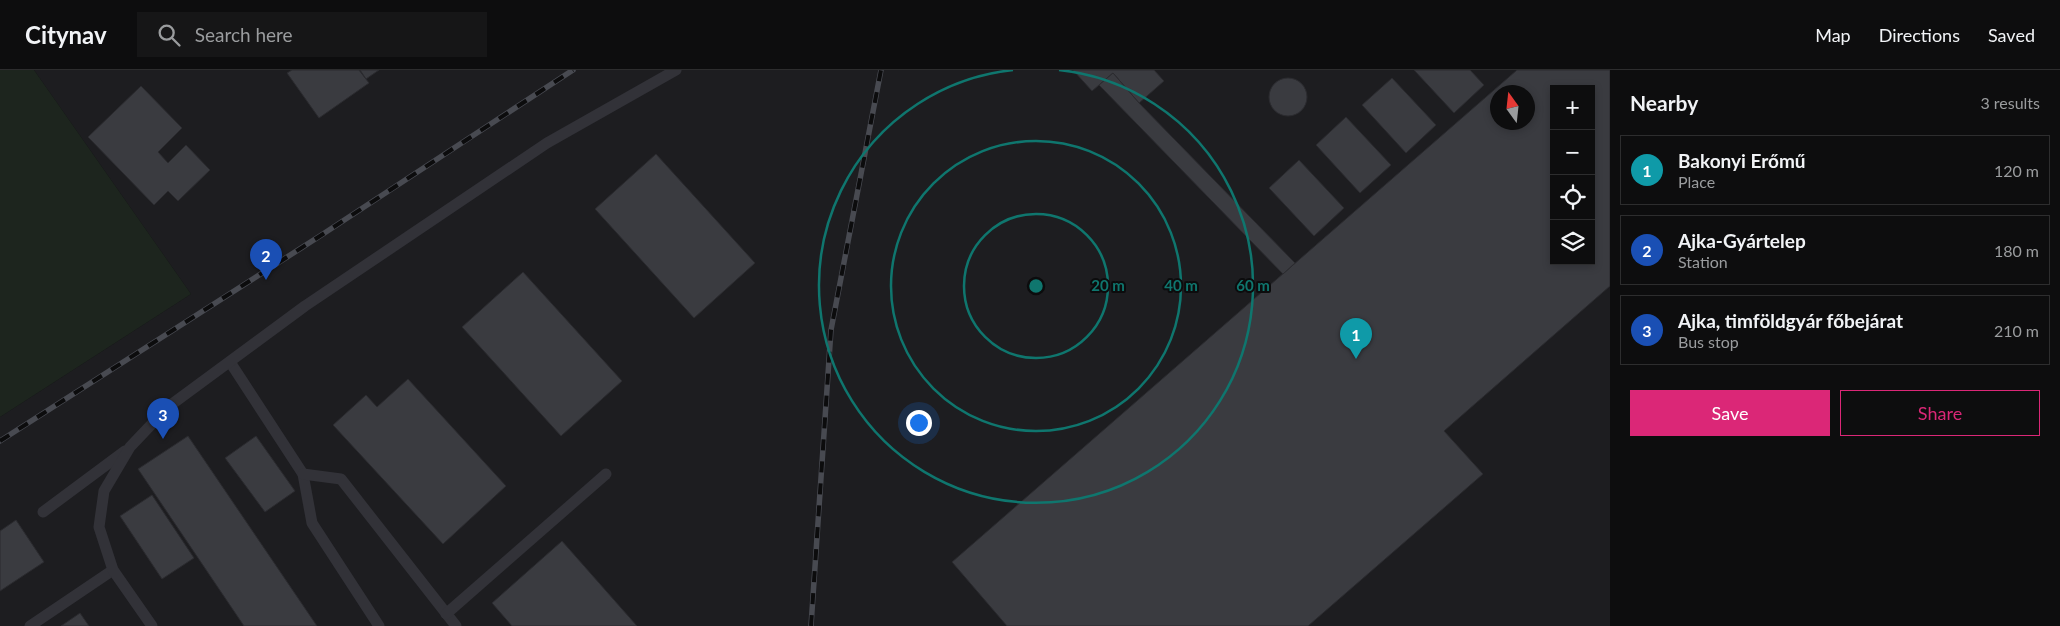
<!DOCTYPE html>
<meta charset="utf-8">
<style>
:root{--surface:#0d0d0e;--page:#161617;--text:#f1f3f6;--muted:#9a9c9e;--line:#2d2d2e;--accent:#db2777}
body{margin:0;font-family:Lato,sans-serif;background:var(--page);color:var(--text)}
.controls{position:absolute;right:15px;top:15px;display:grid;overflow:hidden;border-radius:0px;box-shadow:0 2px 8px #0003}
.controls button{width:45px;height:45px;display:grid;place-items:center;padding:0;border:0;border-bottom:1px solid var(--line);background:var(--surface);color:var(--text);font:25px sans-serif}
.compass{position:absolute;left:1490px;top:15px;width:45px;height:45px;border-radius:50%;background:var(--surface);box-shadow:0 2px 8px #0003;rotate:345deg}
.you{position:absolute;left:918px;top:352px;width:18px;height:18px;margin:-12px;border:4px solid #fff;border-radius:50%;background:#1a73e8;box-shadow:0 0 0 8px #1a73e833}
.badge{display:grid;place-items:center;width:32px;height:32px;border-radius:50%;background:var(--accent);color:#fff;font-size:16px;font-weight:700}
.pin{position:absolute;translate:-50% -41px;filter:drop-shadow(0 1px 2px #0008)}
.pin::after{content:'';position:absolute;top:26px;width:18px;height:15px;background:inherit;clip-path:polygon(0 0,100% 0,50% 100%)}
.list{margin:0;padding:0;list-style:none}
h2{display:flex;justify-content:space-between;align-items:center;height:65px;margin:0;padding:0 20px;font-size:21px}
h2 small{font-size:16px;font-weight:400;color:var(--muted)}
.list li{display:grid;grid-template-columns:32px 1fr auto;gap:15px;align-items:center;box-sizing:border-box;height:70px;margin:0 10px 10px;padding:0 10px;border:1px solid var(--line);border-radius:0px}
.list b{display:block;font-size:19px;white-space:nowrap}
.list p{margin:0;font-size:16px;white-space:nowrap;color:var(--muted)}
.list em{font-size:16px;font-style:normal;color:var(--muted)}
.actions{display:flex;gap:10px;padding:15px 20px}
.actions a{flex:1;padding:11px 0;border:1px solid var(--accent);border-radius:0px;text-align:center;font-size:18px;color:var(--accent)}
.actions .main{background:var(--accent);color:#fff}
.icon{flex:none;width:28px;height:28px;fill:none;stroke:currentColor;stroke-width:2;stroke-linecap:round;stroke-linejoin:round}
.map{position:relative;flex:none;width:1610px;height:556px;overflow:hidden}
header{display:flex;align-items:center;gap:30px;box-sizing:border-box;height:70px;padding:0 25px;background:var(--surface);border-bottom:1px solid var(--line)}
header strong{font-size:24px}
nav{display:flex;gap:28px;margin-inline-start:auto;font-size:18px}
.search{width:350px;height:45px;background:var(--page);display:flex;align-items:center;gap:12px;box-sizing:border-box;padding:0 18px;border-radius:0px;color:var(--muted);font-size:19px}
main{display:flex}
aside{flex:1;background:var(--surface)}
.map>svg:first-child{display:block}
.built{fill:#1d1d20;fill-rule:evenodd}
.green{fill:#1d251e}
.building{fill:#3a3b40;stroke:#2b2b2f;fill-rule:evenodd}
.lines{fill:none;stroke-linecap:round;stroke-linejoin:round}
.service{stroke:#323238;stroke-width:11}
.rail-casing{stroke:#484a51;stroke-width:5.5}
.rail{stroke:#0c0c0d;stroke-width:4;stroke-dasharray:11;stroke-linecap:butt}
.ring{fill:none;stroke:#0f766e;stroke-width:2.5}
.centre{fill:#0f766e;stroke:#0c0c0d;stroke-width:2.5}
.ring-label{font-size:15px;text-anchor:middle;font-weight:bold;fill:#0f766e;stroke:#0c0c0d;stroke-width:4;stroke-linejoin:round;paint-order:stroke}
</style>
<header>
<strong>Citynav</strong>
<div class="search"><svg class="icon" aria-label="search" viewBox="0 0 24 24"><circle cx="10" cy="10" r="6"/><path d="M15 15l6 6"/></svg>Search here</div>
<nav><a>Map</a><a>Directions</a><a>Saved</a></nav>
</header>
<main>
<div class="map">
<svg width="1610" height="556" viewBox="0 0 1610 556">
<rect width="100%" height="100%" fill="#111113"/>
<path class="built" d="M34 0H1610V556H0V347L191 224ZM1554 19H1591V191H1554ZM1498 22H1528V52H1498Z"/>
<path class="green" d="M0 0H34L191 224 0 347Z"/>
<g class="building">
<path d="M292 0H359L369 13 319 48 287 3Z"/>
<path d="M360 0H379L366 9Z"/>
<path d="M1073 0H1154L1164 11 1139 33 1113 3 1092 21Z"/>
<path d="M1414 0H1470L1484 15 1454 43Z"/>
<path d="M1517 0H1610V216L1444 361 1483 404 1308 556H1007L952 492ZM1554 19H1591V191H1554ZM1498 22H1528V52H1498Z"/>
<path d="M1113 3 1139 33 1295 193 1283 204 1099 15Z"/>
<circle cx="1288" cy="27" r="19"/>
<path d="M1392 8 1436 55 1406 83 1362 35Z"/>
<path d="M141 16 182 58 158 82 168 93 186 75 210 100 178 131 168 121 154 135 88 67Z"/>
<path d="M1346 47 1391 95 1360 123 1316 75Z"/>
<path d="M656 84 755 193 694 248 595 139Z"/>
<path d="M1299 90 1344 138 1314 166 1269 118Z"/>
<path d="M523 202 622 311 561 366 462 257Z"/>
<path d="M408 309 506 416 443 474 333 355 366 325 377 337Z"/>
<path d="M188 366 317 556H244L138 399Z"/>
<path d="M256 366 295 421 265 442 225 388Z"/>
<path d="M152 425 194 488 162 509 120 446Z"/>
<path d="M16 450 44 492 0 521V461Z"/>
<path d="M562 471 637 556H512L492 533Z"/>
<path d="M80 543 89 556H61Z"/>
</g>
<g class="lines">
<g class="service">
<path d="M230 292 303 404 312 453 379 556"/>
<path d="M303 404 341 409 456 556"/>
<path d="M43 442 125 381"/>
<path d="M446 544 606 404"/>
<path d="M30 556 113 500"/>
<path d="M152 556 113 500 99 457 104 421 130 377 168 337 305 236 547 73 676 0"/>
</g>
<defs>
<g id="rail">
<path d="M0 371 323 164 573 0"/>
<path d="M811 556 831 260 881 0"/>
</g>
</defs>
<use href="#rail" class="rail-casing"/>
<use href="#rail" class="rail"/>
</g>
<g class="ring">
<circle cx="1036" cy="216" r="72"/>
<circle cx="1036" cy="216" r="145"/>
<path d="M1059 0A217 217 0 1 1 1013 0"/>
</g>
<circle cx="1036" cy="216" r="8" class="centre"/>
<g class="ring-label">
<text x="1108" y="221">20 m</text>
<text x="1181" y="221">40 m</text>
<text x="1253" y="221">60 m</text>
</g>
</svg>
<div class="controls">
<button>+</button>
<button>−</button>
<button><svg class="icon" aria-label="locate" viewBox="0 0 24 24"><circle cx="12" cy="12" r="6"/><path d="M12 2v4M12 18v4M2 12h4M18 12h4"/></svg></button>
<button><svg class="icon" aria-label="layers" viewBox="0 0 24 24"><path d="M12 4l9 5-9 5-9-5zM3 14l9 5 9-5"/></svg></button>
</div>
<svg class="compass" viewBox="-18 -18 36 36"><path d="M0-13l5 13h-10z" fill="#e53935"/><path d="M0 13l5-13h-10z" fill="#9a9c9e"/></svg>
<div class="you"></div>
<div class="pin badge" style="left:1356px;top:289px;background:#0f9aa8">1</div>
<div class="pin badge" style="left:266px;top:210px;background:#1a4fb4">2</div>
<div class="pin badge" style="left:163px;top:369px;background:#1a4fb4">3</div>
</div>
<aside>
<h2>Nearby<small>3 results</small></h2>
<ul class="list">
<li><span class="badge" style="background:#0f9aa8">1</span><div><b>Bakonyi Erőmű</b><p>Place</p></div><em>120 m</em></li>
<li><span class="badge" style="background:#1a4fb4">2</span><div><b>Ajka-Gyártelep</b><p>Station</p></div><em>180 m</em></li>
<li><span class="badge" style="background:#1a4fb4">3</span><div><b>Ajka, timföldgyár főbejárat</b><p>Bus stop</p></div><em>210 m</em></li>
</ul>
<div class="actions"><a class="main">Save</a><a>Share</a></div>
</aside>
</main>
